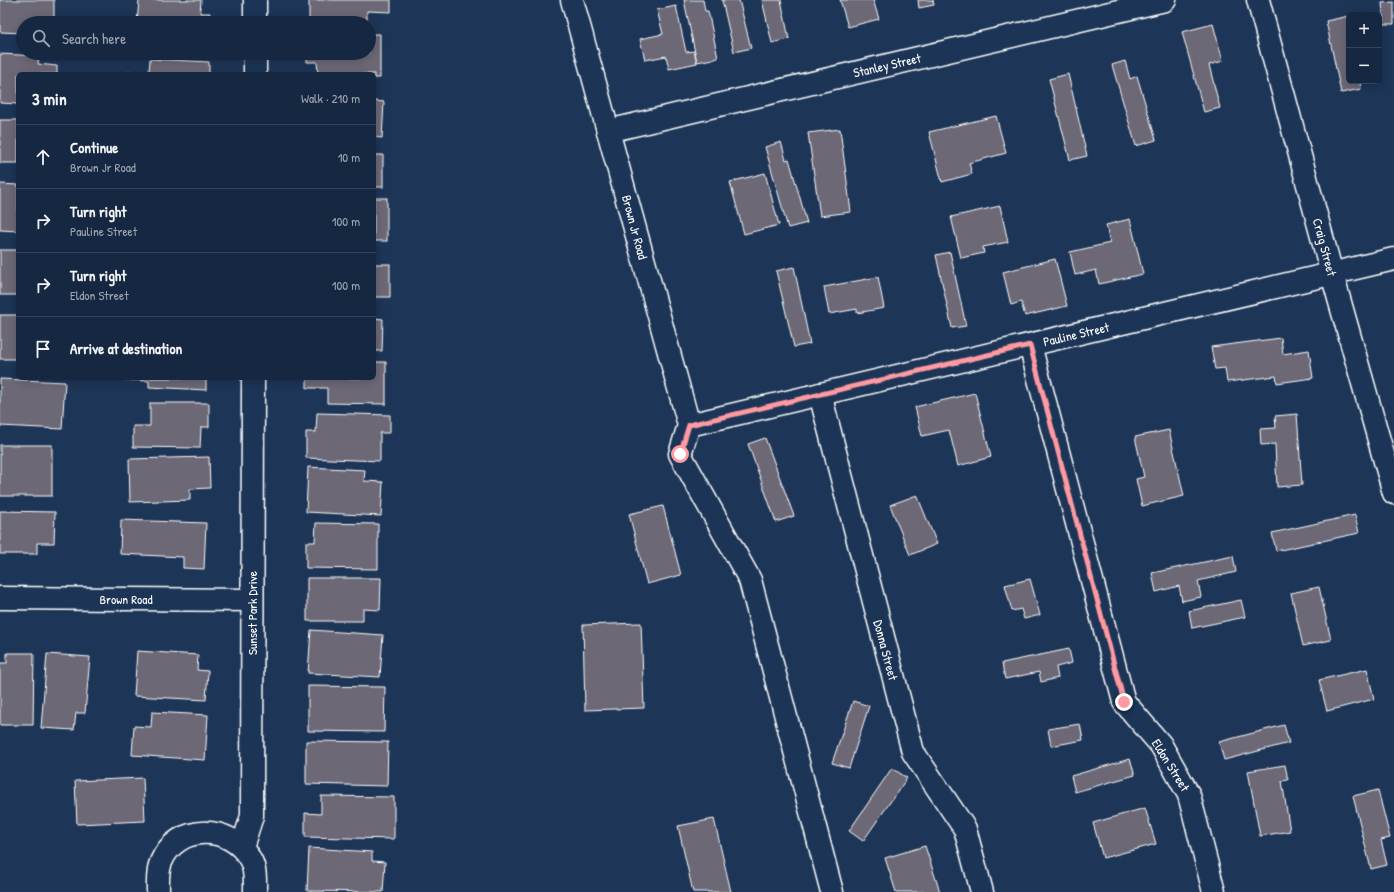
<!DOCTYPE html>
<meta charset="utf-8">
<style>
:root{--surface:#162841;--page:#23344c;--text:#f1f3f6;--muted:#9ea6b1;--line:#35445a}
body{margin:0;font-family:"Patrick Hand",sans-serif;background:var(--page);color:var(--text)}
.controls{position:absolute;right:12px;top:12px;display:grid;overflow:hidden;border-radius:6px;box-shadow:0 2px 10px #0003}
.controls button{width:36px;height:36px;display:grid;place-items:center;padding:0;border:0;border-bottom:1px solid var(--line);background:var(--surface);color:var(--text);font:20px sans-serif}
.stop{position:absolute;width:12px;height:12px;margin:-9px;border:3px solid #ff9aa2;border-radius:50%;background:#fff}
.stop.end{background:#ff9aa2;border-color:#fff;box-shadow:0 1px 4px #0008}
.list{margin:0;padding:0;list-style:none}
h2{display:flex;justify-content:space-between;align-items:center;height:52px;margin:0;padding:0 16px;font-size:17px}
h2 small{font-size:13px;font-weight:400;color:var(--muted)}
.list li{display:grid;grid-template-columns:26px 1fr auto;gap:12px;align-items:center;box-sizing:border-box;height:64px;padding:0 16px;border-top:1px solid var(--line)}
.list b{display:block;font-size:15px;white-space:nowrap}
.list p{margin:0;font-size:13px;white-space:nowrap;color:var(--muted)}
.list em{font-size:13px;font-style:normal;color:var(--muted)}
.icon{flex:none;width:22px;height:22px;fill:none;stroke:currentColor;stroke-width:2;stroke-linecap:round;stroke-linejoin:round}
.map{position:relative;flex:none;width:1394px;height:892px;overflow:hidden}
.search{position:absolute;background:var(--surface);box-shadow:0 2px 10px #0003;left:16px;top:16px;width:360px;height:44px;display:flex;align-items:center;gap:10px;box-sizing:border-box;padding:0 14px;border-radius:22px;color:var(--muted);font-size:15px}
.panel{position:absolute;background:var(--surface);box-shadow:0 2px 10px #0003;left:16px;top:72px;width:360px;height:308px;border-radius:6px}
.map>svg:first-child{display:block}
.building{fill:#6c6876;stroke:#fff}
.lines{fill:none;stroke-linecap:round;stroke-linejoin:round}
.minor-casing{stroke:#fff;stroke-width:25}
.minor{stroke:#1d3557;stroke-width:22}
.route{stroke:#ff9aa2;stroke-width:5}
.labels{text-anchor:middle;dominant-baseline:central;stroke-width:3;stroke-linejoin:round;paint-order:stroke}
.street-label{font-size:13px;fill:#fff;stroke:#1d3557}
</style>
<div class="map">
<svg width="1394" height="892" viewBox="0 0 1394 892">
<rect width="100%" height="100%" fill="#1d3557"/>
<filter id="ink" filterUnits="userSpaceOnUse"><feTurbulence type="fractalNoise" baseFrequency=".025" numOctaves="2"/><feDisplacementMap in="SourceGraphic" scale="8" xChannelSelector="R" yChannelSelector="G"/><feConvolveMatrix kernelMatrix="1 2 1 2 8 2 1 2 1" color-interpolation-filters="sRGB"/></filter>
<g filter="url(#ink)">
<g class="building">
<path d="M0 0H54V23H23V33L0 32Z"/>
<path d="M139 0H201L200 13H210L209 23H137Z"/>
<path d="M309 0H391V12L367 11V23L309 22Z"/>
<path d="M684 0H703L705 11H708L718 58 697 62Z"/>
<path d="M722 0H739L751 48 734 52Z"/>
<path d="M762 0H781L789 39 772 43Z"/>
<path d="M840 0H873L879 19 848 27Z"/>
<path d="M918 0H933L934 5 919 8Z"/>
<path d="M1394 2V24H1384L1382 3Z"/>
<path d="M676 6 686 52 694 51 697 63 669 69 666 56 645 60 640 39 663 34 657 10Z"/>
<path d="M1349 16V81H1360L1361 89 1341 93 1326 21Z"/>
<path d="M1213 24 1223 61 1209 65 1220 108 1204 112 1182 32Z"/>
<path d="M369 34H380V78H374V74H318L317 62H307V53H369Z"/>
<path d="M0 54 39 56 38 64 57 66V74H18V104L0 103Z"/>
<path d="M150 59 209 62V74H128V72H149Z"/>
<path d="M1125 61 1130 79 1137 76 1156 140 1136 146 1112 65Z"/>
<path d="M1068 74 1087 156 1070 160 1049 79Z"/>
<path d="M374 101 384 102 382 138 374 137Z"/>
<path d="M996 116 1006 153 969 163 972 174 942 182 929 132Z"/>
<rect x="0" y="120" width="18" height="43"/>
<path d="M840 129 851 212 820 216 808 133Z"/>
<path d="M781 142 786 160 789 159 807 223 788 228 765 147Z"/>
<rect x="374" y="155" width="9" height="32"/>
<path d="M765 173 779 225 744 234 730 182Z"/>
<path d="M0 184 18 185V231L0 230Z"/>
<rect x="374" y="198" width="13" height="43"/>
<path d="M1000 206 1008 242 983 247 984 253 961 258 951 217Z"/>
<path d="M1130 219 1143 274 1099 284 1096 270 1075 275 1070 252 1110 243 1106 225Z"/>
<rect x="0" y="250" width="18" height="45"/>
<path d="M950 252 966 326 952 328 936 255Z"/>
<path d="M1055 259 1067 306 1025 316 1021 302 1011 305 1003 272Z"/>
<rect x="374" y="264" width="16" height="33"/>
<path d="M794 267 810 344 794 347 776 271Z"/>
<path d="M878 277 884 308 857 313V309L829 314 824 287Z"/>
<rect x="0" y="315" width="18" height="44"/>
<path d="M374 318 383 319 382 351H374Z"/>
<path d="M1281 338 1283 354 1309 350 1313 378 1277 383 1276 376 1227 382 1225 368 1215 369 1211 347Z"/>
<path d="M374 362H386V404L327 403V388H307V378H374Z"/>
<path d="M126 378H206V390L149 387V381L125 380Z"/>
<path d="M0 379 65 382 62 429 0 426Z"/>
<path d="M975 393 991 457 958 466 949 430 922 436 915 407Z"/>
<path d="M150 403H209V427H201L200 448 133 447V426H150Z"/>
<path d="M317 413 390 415V433H380V461L306 458V432H316Z"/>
<path d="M1297 414 1302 485 1277 487 1275 444 1261 445 1260 429 1276 428 1275 416Z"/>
<path d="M1169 430 1184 496 1142 506 1136 479 1144 477 1135 437Z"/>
<path d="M765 438 794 516 776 522 748 444Z"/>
<rect x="0" y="445" width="52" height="51"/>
<path d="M209 457 210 488 190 489V500L130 502 129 459Z"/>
<path d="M308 467 365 470 364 481 383 482 381 516 306 512Z"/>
<path d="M917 495 937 544 910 555 890 505Z"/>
<path d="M663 506 681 575 647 584 629 514Z"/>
<path d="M0 511 55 512 54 543H37V554H0Z"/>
<path d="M1355 515 1359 533 1276 551 1272 533Z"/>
<path d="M121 520 206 523 204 569 183 568V557L120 554Z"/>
<path d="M316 523 378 524V569L306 568V542H315Z"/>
<path d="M1233 556 1236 572 1198 581 1201 597 1182 601 1179 586 1156 592 1152 573Z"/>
<path d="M307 578H381L380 610 363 609V621H307Z"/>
<path d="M1030 579 1040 615 1024 619 1021 609 1012 611 1005 585Z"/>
<path d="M1319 587 1331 640 1303 646 1291 593Z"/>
<path d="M1241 600 1245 617 1192 628 1189 611Z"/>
<path d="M641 623 644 708 585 710 583 625Z"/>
<path d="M311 630 383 635 380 677 308 673Z"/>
<path d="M1069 649 1072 663 1056 667 1058 678 1041 682 1039 672 1005 679 1002 663Z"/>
<path d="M137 651 198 655 197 670 208 671 206 700 134 696Z"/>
<path d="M7 653H34L33 725H0V663H7Z"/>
<path d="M47 654 90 657 85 713H76L74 730 41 728Z"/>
<path d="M1367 669 1374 699 1327 711 1319 680Z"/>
<path d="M308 686 385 687 384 732 308 731Z"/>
<path d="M853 701 869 706 849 768 832 763Z"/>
<path d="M152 712 208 715 205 760 132 755 134 726 151 727Z"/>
<path d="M1080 724 1083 740 1051 746 1048 729Z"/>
<path d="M1284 725 1289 743 1224 760 1219 742Z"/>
<path d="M306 741 388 742 387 786 306 784Z"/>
<path d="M1130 759 1135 775 1075 792 1071 776Z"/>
<path d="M1285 765 1288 780 1282 781 1290 831 1260 836 1248 771Z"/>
<path d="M892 768 907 778 863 841 849 831Z"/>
<path d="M143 778 145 821 77 824 75 781Z"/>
<path d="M1378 790 1390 838 1381 840 1387 865 1371 869 1353 796Z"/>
<path d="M321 796 394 797V839L305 837V813L321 814Z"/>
<path d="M1145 808 1156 844 1103 858 1093 823Z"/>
<path d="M714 819 731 892H693L678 826Z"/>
<path d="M925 846 940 892H896L885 858Z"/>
<path d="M309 848 372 852V861L385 862 383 892 307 891Z"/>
</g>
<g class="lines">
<defs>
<g id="minor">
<path d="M572 0 689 425 680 454 750 580 832 892"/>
<path d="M1258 0 1332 274 1394 493"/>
<path d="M255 23V0"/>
<path d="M255 74V53"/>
<path d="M608 131 1165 0"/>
<path d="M1030 345 1124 702 1161 745 1189 795 1214 892"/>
<path d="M820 394 913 752 965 829 982 892"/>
<path d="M689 425 1394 259"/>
<path d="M0 598 252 600"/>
<path d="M242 847 252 816 253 378"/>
<path d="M158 892C158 882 157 872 161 862 177 823 231 824 250 859 256 869 255 881 255 892"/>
</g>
</defs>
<use href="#minor" class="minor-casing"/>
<use href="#minor" class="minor"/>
</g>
</g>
<g class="lines" filter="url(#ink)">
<path class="route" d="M680 454 689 425 1030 345 1124 702"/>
</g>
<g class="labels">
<g class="street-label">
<text transform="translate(887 65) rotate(-13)">Stanley Street</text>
<text transform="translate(635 227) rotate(75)">Brown Jr Road</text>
<text transform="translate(1325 247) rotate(75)">Craig Street</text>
<text transform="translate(1076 334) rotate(-13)">Pauline Street</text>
<text x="126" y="599">Brown Road</text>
<text transform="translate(252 613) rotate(-90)">Sunset Park Drive</text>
<text transform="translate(886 650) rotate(75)">Donna Street</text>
<text transform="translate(1171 765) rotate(58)">Eldon Street</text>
</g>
</g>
</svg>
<div class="controls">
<button>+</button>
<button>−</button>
</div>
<div class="stop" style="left:680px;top:454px"></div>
<div class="stop end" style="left:1124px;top:702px"></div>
<div class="search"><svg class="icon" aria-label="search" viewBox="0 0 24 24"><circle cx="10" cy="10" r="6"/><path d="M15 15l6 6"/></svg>Search here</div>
<section class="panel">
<h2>3 min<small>Walk · 210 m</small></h2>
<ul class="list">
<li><svg class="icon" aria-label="ahead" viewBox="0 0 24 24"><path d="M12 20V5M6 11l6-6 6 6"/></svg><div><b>Continue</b><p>Brown Jr Road</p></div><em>10 m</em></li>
<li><svg class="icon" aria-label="right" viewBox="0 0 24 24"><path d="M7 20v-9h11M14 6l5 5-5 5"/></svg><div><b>Turn right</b><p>Pauline Street</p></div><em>100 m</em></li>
<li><svg class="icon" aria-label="right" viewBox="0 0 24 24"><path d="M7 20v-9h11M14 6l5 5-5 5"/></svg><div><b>Turn right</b><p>Eldon Street</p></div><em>100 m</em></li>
<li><svg class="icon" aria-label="arrive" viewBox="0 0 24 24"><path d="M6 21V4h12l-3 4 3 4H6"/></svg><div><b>Arrive at destination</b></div></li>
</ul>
</section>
</div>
